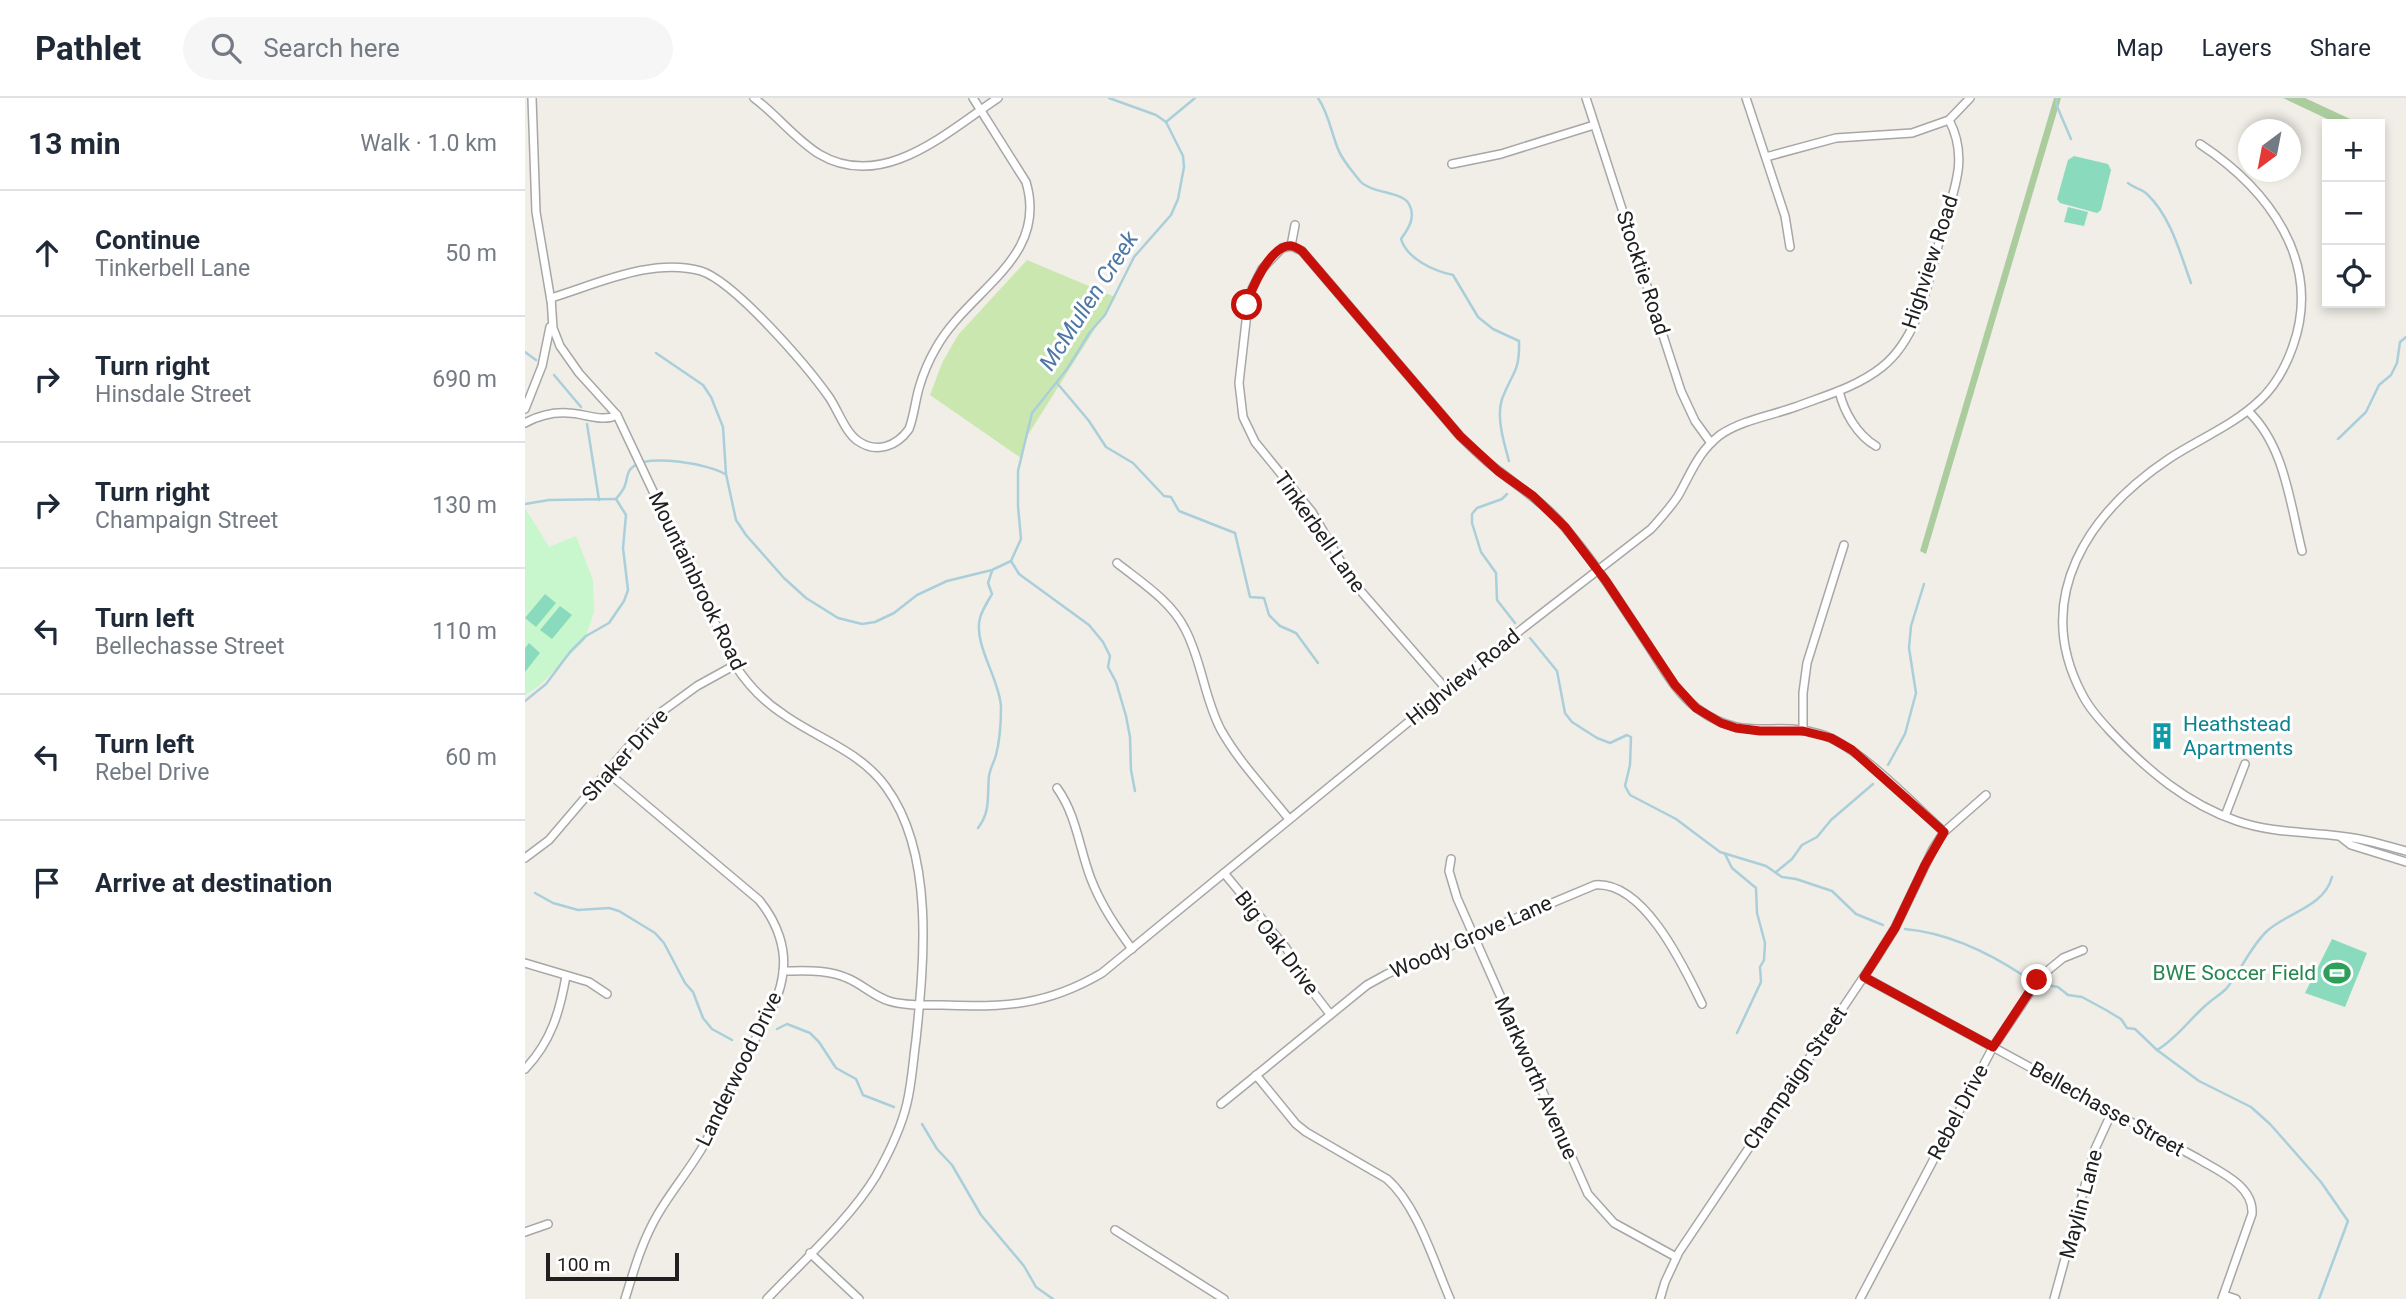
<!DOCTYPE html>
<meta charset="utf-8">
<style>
:root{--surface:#fff;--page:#f6f6f7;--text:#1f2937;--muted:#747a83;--line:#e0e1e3}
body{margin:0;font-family:Roboto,sans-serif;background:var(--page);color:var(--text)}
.controls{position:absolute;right:21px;top:21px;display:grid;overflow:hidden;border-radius:0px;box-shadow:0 4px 10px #0003}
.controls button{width:63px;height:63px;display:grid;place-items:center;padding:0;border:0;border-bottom:2px solid var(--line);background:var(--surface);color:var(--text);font:35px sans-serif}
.compass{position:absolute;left:1713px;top:21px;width:63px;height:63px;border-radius:50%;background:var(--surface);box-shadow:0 4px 10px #0003;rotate:212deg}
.scale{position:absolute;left:21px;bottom:18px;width:133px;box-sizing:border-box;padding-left:7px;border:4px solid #202020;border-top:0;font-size:19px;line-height:24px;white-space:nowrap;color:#202020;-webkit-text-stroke:5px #fff;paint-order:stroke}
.stop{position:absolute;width:21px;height:21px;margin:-16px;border:5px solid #c7100a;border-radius:50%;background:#fff}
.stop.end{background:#c7100a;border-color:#fff;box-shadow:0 2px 7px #0008}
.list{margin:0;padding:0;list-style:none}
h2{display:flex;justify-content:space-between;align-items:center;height:91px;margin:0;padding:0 28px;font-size:30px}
h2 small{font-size:23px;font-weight:400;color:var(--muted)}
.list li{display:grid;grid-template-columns:46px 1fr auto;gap:21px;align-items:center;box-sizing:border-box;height:126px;padding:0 28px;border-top:2px solid var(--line)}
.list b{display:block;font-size:26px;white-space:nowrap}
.list p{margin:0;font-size:23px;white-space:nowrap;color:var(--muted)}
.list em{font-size:23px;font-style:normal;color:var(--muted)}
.icon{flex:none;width:38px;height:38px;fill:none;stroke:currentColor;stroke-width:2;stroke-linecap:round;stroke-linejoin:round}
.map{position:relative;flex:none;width:1881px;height:1201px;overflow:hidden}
header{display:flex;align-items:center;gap:42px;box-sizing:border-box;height:98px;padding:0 35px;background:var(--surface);border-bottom:2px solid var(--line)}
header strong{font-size:33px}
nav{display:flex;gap:38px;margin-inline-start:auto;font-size:24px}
.search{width:490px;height:63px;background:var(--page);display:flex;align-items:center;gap:18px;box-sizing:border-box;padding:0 24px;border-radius:38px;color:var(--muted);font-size:26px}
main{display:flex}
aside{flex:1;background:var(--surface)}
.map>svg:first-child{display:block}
.grass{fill:#cae7b0}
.forest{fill:#abcd9e}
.park{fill:#c8f7cd}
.pitch{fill:#8adbbe}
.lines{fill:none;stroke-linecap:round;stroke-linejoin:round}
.stream{stroke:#aacfdb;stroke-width:2.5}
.minor-casing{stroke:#a7a7a7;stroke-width:10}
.minor{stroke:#fff;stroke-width:7}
.route{stroke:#c7100a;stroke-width:9}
.labels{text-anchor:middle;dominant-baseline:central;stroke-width:6;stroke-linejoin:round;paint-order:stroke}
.street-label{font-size:21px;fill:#202020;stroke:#fff}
.culture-label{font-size:21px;fill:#0d838f;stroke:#fff;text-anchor:start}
.leisure-label{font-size:21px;fill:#27864d;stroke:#fff;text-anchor:end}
.water-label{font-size:23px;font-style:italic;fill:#4d77a4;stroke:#fff}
</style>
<header>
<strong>Pathlet</strong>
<div class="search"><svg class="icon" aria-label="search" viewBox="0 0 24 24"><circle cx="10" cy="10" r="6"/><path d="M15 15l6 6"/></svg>Search here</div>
<nav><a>Map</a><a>Layers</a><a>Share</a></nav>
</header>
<main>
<aside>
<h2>13 min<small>Walk · 1.0 km</small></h2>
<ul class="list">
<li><svg class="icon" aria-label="ahead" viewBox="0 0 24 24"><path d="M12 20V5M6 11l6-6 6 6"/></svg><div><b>Continue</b><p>Tinkerbell Lane</p></div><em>50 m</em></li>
<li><svg class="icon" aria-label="right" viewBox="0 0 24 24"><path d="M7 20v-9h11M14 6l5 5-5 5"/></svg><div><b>Turn right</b><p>Hinsdale Street</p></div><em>690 m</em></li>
<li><svg class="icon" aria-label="right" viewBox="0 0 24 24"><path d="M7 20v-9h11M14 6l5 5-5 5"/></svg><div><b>Turn right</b><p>Champaign Street</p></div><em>130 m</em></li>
<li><svg class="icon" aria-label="left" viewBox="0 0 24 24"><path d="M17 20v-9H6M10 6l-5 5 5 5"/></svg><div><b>Turn left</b><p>Bellechasse Street</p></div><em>110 m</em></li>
<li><svg class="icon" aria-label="left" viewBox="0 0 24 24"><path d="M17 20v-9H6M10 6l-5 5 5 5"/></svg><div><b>Turn left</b><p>Rebel Drive</p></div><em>60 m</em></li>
<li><svg class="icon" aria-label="arrive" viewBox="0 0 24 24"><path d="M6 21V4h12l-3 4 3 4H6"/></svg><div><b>Arrive at destination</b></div></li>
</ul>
</aside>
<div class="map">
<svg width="1881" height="1201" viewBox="0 0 1881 1201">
<rect width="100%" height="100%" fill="#f0eee7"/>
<path class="grass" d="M502 162 590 199 501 340 496 360 405 297 417 265 433 237Z"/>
<g class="forest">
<path d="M1529 0H1536L1401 456 1395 453Z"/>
<path d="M1758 0H1780L1836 26H1813Z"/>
</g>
<path class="park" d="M0 410 24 449 51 438 68 482 69 514 59 543 15 587 0 597Z"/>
<g class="pitch">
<path d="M1549 58 1583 66 1586 72 1576 112 1572 115 1535 105 1532 101 1543 62Z"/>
<path d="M1543 109 1563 114 1559 128 1539 124Z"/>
<path d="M20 496 31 505 11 529 0 520Z"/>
<path d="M35 508 47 517 27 541 15 532Z"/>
<path d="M4 545 15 555 0 574V550Z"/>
<path d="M1807 841 1842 855 1820 909 1780 895Z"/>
</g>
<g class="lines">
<g class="stream">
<path d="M793 0C804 16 806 34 813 51 817 62 828 74 835 83 847 96 877 93 884 106 891 119 884 130 876 141 882 161 909 173 928 177L953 219 968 231 994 243C995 275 987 274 977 301 971 319 979 345 984 363"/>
<path d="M1532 0 1531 6 1546 41"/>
<path d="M641 24 670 0"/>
<path d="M1603 85C1609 90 1617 91 1622 96 1646 119 1655 155 1666 185"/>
<path d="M0 254 11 262"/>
<path d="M131 255 178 287 186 299 198 329 201 376 211 422 221 437 259 480 281 500 313 520 337 526 350 524 369 515 392 497 422 483 467 472 486 463 496 441 493 408V373L507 315 542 271 565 234 580 217 609 159 646 117 653 101 659 69 658 58 641 24 631 17 584 0"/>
<path d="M29 277 56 309"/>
<path d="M532 285 564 323 581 349 608 365 639 398 646 399 654 413 710 435 725 499 739 500 744 517 755 528 771 535 793 565"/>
<path d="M62 326 74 402"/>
<path d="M1813 341 1841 314 1854 287 1866 277 1872 265 1875 244 1881 239"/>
<path d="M982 396 977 401 952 410 947 416V425L956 454 971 475 972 502 990 525"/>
<path d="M91 401C94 397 99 392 100 387 103 380 101 373 109 368 125 356 184 366 200 376"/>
<path d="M0 406 24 402 91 401"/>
<path d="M486 463 494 476 564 527 578 544 585 558 583 569 591 584 601 618 605 639 606 672 610 693"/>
<path d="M1005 540 1032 573 1040 615 1047 624 1072 640 1085 645 1102 637 1106 639 1105 667 1100 688 1105 697 1151 721 1195 754 1241 768 1257 779 1271 781 1307 793 1331 816 1358 827"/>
<path d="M0 603 21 586 45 554 61 538 84 525 99 503 103 492 98 450 101 417 91 401"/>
<path d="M1363 667 1380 636 1391 595 1384 550 1386 528 1399 486"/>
<path d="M453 730C466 713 462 698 464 678 465 671 469 664 471 657 475 642 476 624 476 609 475 582 448 546 455 520 457 512 463 503 467 496L463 485 467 473"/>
<path d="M1200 756 1207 770 1231 790 1232 815 1240 845 1239 862 1235 869 1236 884 1212 935"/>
<path d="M1251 774 1267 761 1277 747 1292 739 1306 722 1348 686"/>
<path d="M10 795 28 805 53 812 84 810 94 813 130 835 139 845 160 885 168 894 178 920 187 931 207 942"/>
<path d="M1380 831C1423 835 1463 854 1499 878"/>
<path d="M1522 887 1533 889 1543 897 1557 899 1581 912 1596 921 1602 930 1610 931 1632 952 1674 983 1726 1009 1745 1026 1796 1084 1823 1123 1794 1201"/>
<path d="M252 931 262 926 285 935 294 944 311 970 331 981 338 997 369 1009"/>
<path d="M1632 952C1651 941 1664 922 1680 908 1686 902 1695 897 1701 891 1716 873 1725 849 1742 833 1763 814 1799 809 1807 779"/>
<path d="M397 1026 412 1051 427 1067 456 1117 499 1168 511 1189 528 1201"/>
</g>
<defs>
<g id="minor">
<path d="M7 0 11 114 26 203"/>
<path d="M229 0C252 17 270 41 294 56 358 94 422 34 473 0"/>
<path d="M1061 0 1156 293 1170 323 1186 345"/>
<path d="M1221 0 1260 118 1265 149"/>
<path d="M1675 46C1743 91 1798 163 1768 248 1761 268 1751 287 1735 302 1709 327 1674 341 1645 360 1564 414 1506 499 1557 596 1564 610 1575 622 1586 634 1622 672 1662 706 1712 723 1752 737 1794 733 1834 741 1850 744 1865 749 1881 753"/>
<path d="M1241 59 1311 40 1387 35 1424 22 1445 0"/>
<path d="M927 66 976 56 1069 27"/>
<path d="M766 148 777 153 935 338C947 350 960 363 974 373 998 392 1023 408 1042 432 1072 467 1096 506 1121 544 1137 568 1150 594 1173 611 1219 645 1249 622 1295 636 1333 647 1388 706 1419 734"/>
<path d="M766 148 757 150 737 171 724 197 714 285 718 319 730 344 787 414 827 483 922 592"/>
<path d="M766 148 770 127"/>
<path d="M1314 293C1319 314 1332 337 1351 348"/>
<path d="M0 311 17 268 25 229"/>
<path d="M1723 313C1760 348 1765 406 1777 453"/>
<path d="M0 325C13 318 28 314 43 315 59 315 77 325 92 317"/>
<path d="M592 465C616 484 646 503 660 531 677 563 679 600 696 632 714 664 741 692 764 721"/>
<path d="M1278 633V595L1282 565 1319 447"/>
<path d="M82 674 234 802C252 824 263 852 257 881 252 909 234 933 221 958 207 987 195 1017 180 1045 166 1070 147 1092 133 1116 117 1143 109 1172 100 1201"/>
<path d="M532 690C552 718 554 750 566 781 576 807 591 829 607 851"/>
<path d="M1700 718 1720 666"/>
<path d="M1817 740 1826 747 1881 764"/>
<path d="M0 760 24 742 117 633 135 615 172 588 210 567"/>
<path d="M926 761 924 773 932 800 1063 1096 1089 1125 1151 1159"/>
<path d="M699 775 761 850 788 894 805 916"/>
<path d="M0 865 64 884 82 896"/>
<path d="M258 873C279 873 302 871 322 880 337 886 348 898 364 903 380 908 400 907 417 907 479 910 523 907 577 875L997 531 1126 431C1136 420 1145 410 1153 398 1166 375 1173 354 1195 337 1217 322 1245 318 1270 309 1299 298 1332 289 1357 269 1397 237 1404 176 1418 130 1429 91 1444 60 1424 22"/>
<path d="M1339 879 1672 1060C1693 1073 1729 1087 1727 1116L1697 1201"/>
<path d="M0 971C26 944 35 913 41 878"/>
<path d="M731 977 771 1026 781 1034 862 1081C892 1107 909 1164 925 1201"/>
<path d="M696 1006 842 887 862 876 948 838 1070 787C1119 783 1159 869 1177 906"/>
<path d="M590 1132 699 1201"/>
<path d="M0 1134 23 1126"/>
<path d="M285 1155 334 1201"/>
<path d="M1699 1197 1711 1201"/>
<path d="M242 1201C277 1164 325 1121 351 1078 364 1055 376 1031 382 1005 387 984 388 963 391 942 399 864 410 756 361 689 335 653 293 641 258 616 238 603 223 587 210 567L92 317 54 275 35 248 28 230 26 200C72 186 128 159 176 173 210 184 282 268 304 299 313 312 320 334 333 343 352 356 372 348 384 331 389 318 390 304 394 290 398 276 404 262 411 250 443 192 524 161 501 84L448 0"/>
<path d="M1135 1201 1140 1184 1154 1154 1350 862 1370 830 1408 751 1419 734 1461 697"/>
<path d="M1335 1201 1468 949 1516 878 1538 860 1558 852"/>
<path d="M1529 1201 1570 1051 1587 1014"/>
</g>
</defs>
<use href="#minor" class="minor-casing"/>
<use href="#minor" class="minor"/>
</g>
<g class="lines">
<path class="route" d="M722 207C725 191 747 145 767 148 771 149 774 151 777 153L935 338 973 373 1008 398 1040 429 1081 483 1150 587 1171 610 1196 625 1211 630 1235 633H1278L1306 640 1327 652 1419 734 1400 767 1370 830 1339 879 1468 949 1512 882"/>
</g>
<defs>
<symbol id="building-bare" viewBox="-9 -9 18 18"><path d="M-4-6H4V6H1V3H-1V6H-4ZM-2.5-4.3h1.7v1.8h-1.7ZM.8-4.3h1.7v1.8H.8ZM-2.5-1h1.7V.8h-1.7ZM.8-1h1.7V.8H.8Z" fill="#0f9aa8" stroke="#fff" stroke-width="2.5" paint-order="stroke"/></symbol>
<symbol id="stadium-bare" viewBox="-9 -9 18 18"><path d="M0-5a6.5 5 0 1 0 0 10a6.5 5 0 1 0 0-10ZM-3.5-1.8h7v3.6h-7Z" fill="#2e9e5b" stroke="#fff" stroke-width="2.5" paint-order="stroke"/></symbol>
</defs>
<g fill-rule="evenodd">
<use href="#building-bare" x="1618" y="619" width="38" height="38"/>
<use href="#stadium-bare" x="1793" y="856" width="38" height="38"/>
</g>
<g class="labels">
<g class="street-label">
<text transform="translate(1405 164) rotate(-72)">Highview Road</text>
<text transform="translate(1118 175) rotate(72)">Stocktie Road</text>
<text transform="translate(795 434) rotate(55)">Tinkerbell Lane</text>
<text transform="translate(172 483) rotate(64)">Mountainbrook Road</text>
<text transform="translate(938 579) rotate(-39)">Highview Road</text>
<text transform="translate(100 657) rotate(-48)">Shaker Drive</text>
<text transform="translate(946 839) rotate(-24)">Woody Grove Lane</text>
<text transform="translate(752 845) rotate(53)">Big Oak Drive</text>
<text transform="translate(214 971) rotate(-64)">Landerwood Drive</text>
<text transform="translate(1011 980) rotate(66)">Markworth Avenue</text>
<text transform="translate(1270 980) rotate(-56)">Champaign Street</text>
<text transform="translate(1582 1011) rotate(29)">Bellechasse Street</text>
<text transform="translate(1433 1014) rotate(-62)">Rebel Drive</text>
<text transform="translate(1556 1106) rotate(-75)">Maylin Lane</text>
</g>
<g class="culture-label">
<text x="1658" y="626">Heathstead<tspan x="1658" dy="24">Apartments</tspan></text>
</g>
<g class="leisure-label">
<text x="1791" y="875">BWE Soccer Field</text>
</g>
<g class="water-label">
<text transform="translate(564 203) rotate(-57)">McMullen Creek</text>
</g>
</g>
</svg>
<div class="controls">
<button>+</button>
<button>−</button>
<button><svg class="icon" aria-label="locate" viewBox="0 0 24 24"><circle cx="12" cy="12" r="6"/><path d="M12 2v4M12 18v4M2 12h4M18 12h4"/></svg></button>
</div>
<svg class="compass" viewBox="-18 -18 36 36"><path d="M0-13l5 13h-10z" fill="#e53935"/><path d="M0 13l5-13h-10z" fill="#747a83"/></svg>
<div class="scale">100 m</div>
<div class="stop" style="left:722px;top:207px"></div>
<div class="stop end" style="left:1512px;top:882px"></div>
</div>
</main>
